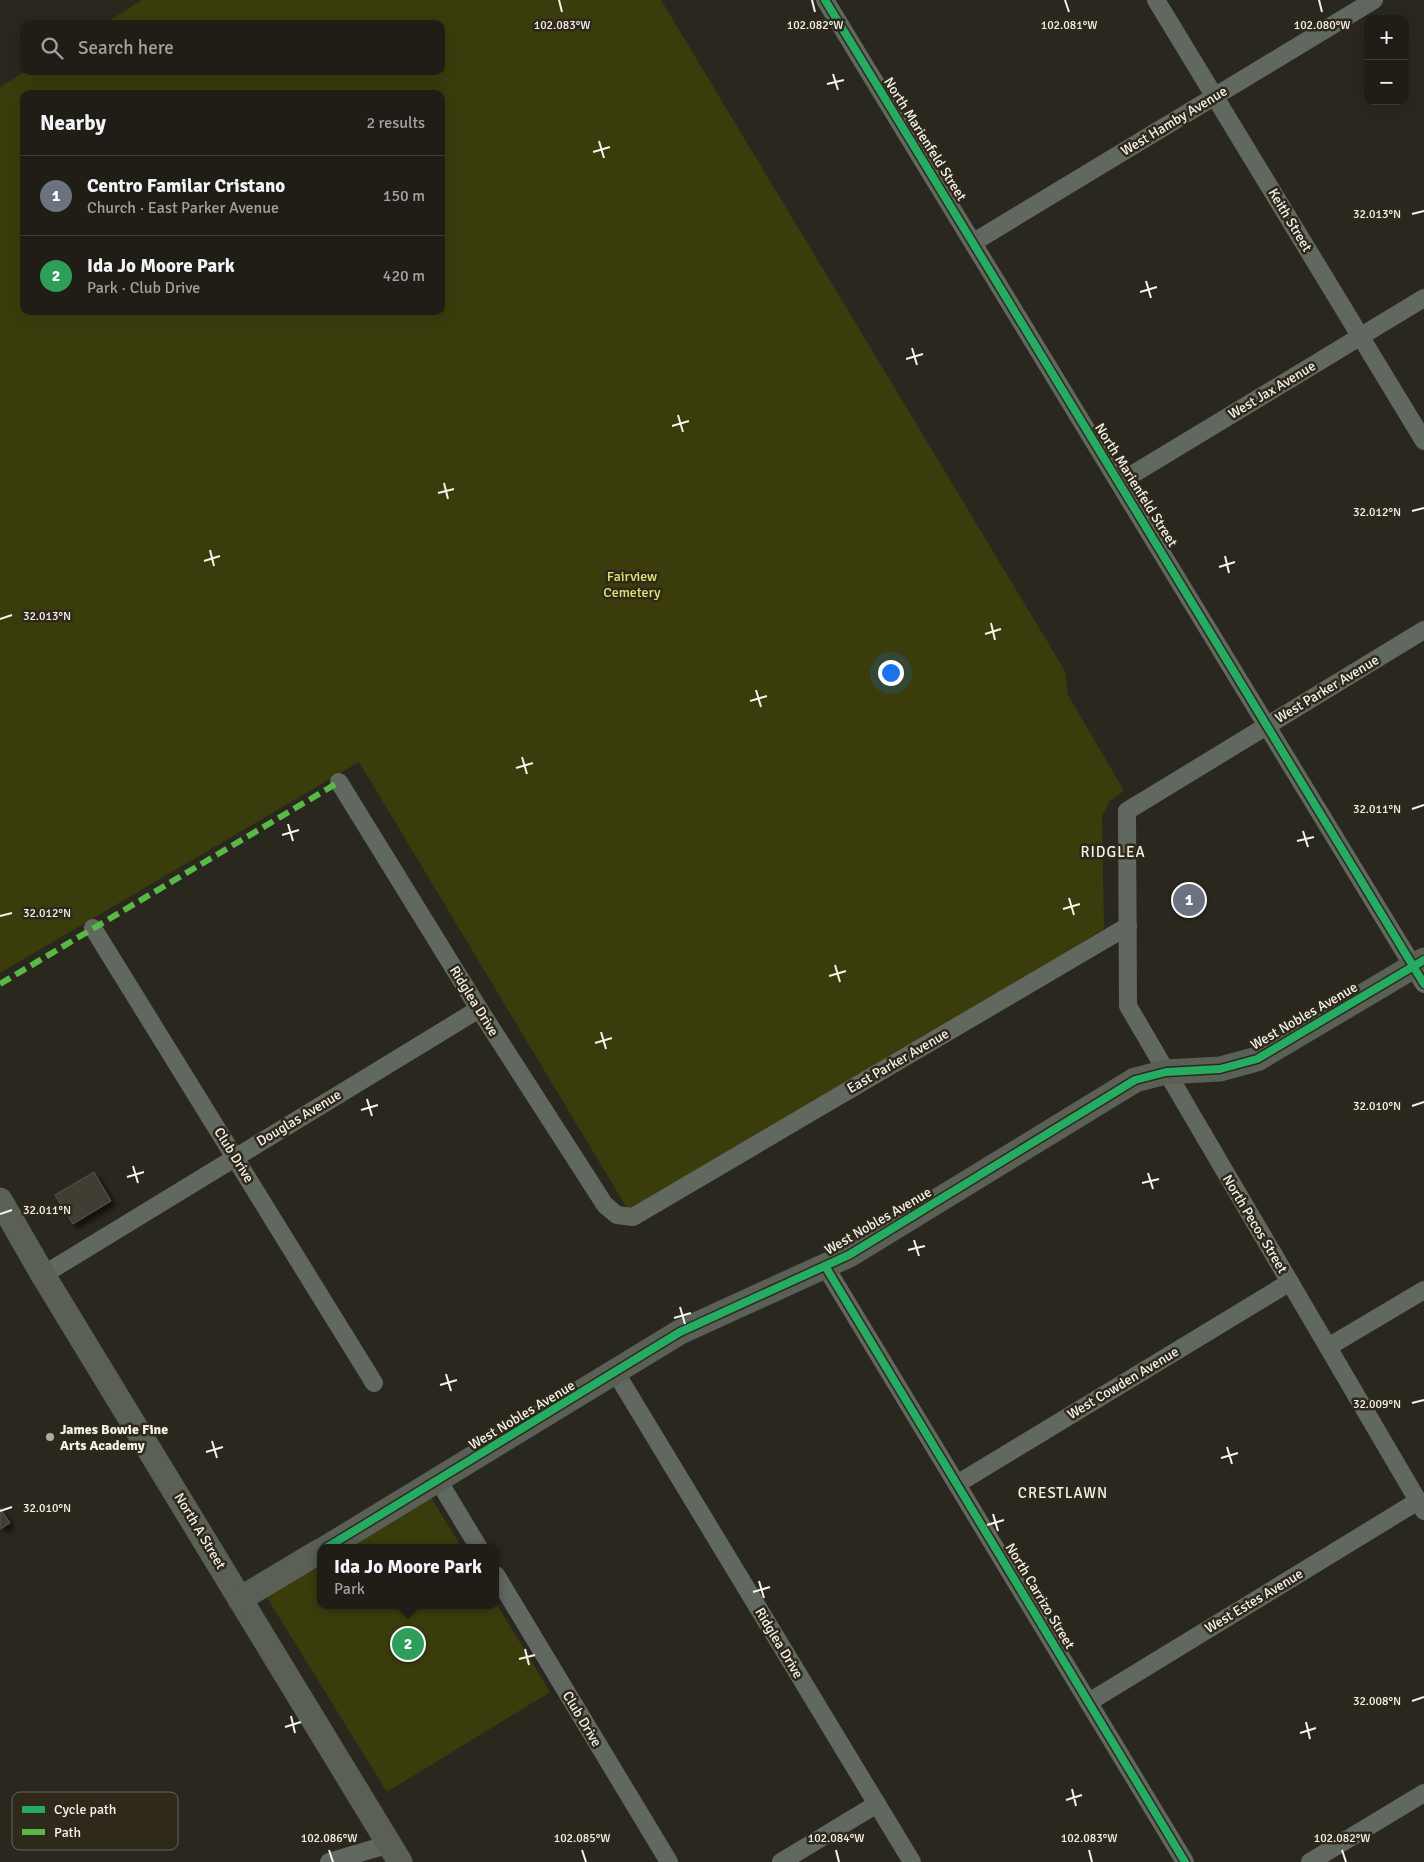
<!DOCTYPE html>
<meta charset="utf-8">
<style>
:root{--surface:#201d17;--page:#282620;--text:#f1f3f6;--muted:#a2a2a1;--line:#3d3b36;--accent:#aeaba2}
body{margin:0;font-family:Signika,sans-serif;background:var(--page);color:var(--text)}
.controls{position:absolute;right:15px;top:15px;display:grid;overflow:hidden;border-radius:10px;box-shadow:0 5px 20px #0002}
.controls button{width:45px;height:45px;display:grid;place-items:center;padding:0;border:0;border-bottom:1px solid var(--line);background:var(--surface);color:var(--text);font:25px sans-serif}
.you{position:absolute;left:890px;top:672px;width:18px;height:18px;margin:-12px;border:4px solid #fff;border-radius:50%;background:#1a73e8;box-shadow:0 0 0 8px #1a73e833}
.badge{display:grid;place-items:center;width:32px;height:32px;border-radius:50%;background:var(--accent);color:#fff;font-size:16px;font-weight:700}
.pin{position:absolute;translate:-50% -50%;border:2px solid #fff;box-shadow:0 1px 5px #0006}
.popup{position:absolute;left:317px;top:1544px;width:182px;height:65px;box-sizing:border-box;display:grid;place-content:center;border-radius:10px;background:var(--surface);filter:drop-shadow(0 1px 4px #0005);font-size:16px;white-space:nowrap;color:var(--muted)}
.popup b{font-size:19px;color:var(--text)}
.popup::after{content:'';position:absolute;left:50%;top:100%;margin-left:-10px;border:10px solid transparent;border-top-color:var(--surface)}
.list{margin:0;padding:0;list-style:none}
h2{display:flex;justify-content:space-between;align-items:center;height:65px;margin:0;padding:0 20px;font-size:21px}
h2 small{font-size:16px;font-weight:400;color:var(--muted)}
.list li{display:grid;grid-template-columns:32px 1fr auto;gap:15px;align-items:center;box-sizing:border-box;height:80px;padding:0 20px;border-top:1px solid var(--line)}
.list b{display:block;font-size:19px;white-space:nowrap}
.list p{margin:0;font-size:16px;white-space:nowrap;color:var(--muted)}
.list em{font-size:16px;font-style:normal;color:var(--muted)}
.icon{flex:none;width:28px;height:28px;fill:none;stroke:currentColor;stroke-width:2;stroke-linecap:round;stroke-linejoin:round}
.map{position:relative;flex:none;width:1424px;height:1862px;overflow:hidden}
.search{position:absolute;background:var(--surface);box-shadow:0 5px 20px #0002;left:20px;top:20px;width:425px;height:55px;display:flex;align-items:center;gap:12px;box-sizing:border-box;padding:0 18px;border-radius:10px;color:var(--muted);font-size:19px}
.panel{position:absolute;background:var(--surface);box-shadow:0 5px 20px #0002;left:20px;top:90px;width:425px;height:225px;border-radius:10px}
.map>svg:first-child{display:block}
.green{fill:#3b3c0c;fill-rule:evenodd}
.building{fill:#433e31;stroke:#56544d;filter:url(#shadow)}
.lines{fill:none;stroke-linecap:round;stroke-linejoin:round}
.street{stroke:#606860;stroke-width:18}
.secondary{stroke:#5a6056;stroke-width:25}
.quiet{stroke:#58b947;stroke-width:6;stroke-dasharray:12 6;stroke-linecap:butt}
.cycleway-casing{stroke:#2e291b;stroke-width:11}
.cycleway{stroke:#26ab63;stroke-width:8}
.ticks{fill:none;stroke:#f5f2e9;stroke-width:2}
.poi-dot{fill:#aeaba2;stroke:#2e291b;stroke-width:2}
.labels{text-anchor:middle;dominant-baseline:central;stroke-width:5;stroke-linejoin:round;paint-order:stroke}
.street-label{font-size:14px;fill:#f5f2e9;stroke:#2e291b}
.park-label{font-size:14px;fill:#e1e672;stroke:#2e291b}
.poi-label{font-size:14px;font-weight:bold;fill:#f5f2e9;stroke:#2e291b;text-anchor:start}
.neighbourhood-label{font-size:15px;letter-spacing:1px;fill:#f5f2e9;stroke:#2e291b}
.key{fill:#2e291b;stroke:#6a6559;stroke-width:1}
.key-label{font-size:14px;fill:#f5f2e9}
.ticks-label{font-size:12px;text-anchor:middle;fill:#f5f2e9;stroke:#2e291b;stroke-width:5;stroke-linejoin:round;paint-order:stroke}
</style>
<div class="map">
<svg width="1424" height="1862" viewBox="0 0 1424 1862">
<defs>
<filter id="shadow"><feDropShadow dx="4.5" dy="4.5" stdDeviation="2.5" flood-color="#0009"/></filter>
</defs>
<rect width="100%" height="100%" fill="#2a271f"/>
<g class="green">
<path d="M142 0H661L1065 671 1068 695 1124 791 1110 801 1102 816 1104 929 630 1213 359 762 0 973V87L26 71H441V24H104ZM24 94H441V311H24Z"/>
<path d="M430 1496 462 1548H345Z"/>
<path d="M320 1563V1605H496V1603L550 1692 387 1792 266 1596Z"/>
</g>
<g class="building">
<path d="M94 1172 111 1201 73 1224 55 1195Z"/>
<path d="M0 1508 10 1523 0 1529Z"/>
</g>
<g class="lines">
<g class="street">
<path d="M825 0 1424 984"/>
<path d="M1156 0 1424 441"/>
<path d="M974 242 1374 0"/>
<path d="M1120 482 1424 298"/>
<path d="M1424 630 1127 811 1128 1006 1424 1511"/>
<path d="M339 782 479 1009 605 1205 617 1215 633 1217 1128 926"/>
<path d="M93 928 374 1383"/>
<path d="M825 1266 1185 1862"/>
<path d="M43 1275 479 1009"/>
<path d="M1328 1347 1424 1290"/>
<path d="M616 1373 912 1862"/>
<path d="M438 1480 479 1548"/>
<path d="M957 1484 1290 1282"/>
<path d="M496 1575 669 1862"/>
<path d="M1089 1702 1418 1501"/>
<path d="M329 1862 390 1844"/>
<path d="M781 1862 877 1804"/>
<path d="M1310 1862 1424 1793"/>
</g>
<g class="secondary">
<path d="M0 1200 43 1275 400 1862"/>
<path d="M326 1548 680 1332 849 1255 1135 1080 1166 1072 1220 1069 1257 1059 1424 960"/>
<path d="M240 1599 320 1551"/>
</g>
<path class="quiet" d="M0 984 339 782"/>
<defs>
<g id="cycleway">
<path d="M825 0 1424 984"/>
<path d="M825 1266 1185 1862"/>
<path d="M326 1548 680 1332 849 1255 1135 1080 1166 1072 1220 1069 1257 1059 1424 960"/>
</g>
</defs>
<use href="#cycleway" class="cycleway-casing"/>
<use href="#cycleway" class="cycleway"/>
</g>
<path class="ticks" d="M559 0 562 12M812 0 815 12M1065 0 1069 12M1319 0 1322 12M833 74 838 90M827 84 844 80M599 141 604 158M593 152 610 147M1412 214 1424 211M1146 281 1151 298M1140 292 1157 287M912 348 917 365M906 359 923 354M678 415 683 432M672 426 689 421M444 483 448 499M438 493 454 489M1412 511 1424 508M210 550 214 566M1225 556 1229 573M204 561 220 556M1219 567 1235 562M0 619 12 615M991 623 995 640M985 634 1001 629M756 690 761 707M750 701 767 696M522 757 527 774M516 768 533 763M1412 809 1424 805M288 824 293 841M1303 831 1308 847M282 835 299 830M1297 841 1314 837M1069 898 1074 915M1063 909 1080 904M0 916 12 913M835 965 840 982M829 976 846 971M601 1032 606 1049M595 1043 612 1038M367 1099 372 1116M1412 1106 1424 1102M361 1110 378 1105M133 1166 138 1183M1148 1173 1153 1189M127 1177 144 1172M1142 1183 1159 1179M0 1214 12 1210M914 1240 919 1256M908 1250 925 1246M680 1307 685 1324M674 1318 691 1313M446 1374 451 1391M440 1385 457 1380M1412 1403 1424 1400M212 1441 217 1458M1227 1447 1232 1464M206 1452 223 1447M1221 1458 1238 1453M0 1511 12 1507M993 1514 998 1531M987 1525 1004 1520M759 1581 764 1598M753 1592 770 1587M525 1649 529 1665M519 1659 535 1655M1412 1701 1424 1697M291 1716 295 1733M1306 1722 1310 1739M285 1727 301 1722M1300 1733 1316 1728M1072 1789 1076 1806M1066 1800 1082 1795M329 1850 333 1862M582 1850 586 1862M836 1850 839 1862M1089 1850 1092 1862M1342 1850 1346 1862"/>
<circle class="poi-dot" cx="50" cy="1437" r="5"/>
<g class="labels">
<g class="street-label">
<text transform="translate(1174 121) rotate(-31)">West Hamby Avenue</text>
<text transform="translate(925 139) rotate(58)">North Marienfeld Street</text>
<text transform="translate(1290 220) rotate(59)">Keith Street</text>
<text transform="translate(1272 390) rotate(-31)">West Jax Avenue</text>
<text transform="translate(1136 485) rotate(58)">North Marienfeld Street</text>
<text transform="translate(1327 689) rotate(-31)">West Parker Avenue</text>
<text transform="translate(474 1001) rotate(58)">Ridglea Drive</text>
<text transform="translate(1304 1016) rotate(-30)">West Nobles Avenue</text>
<text transform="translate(898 1061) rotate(-30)">East Parker Avenue</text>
<text transform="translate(299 1118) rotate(-31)">Douglas Avenue</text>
<text transform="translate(234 1155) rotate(58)">Club Drive</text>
<text transform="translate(878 1221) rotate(-30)">West Nobles Avenue</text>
<text transform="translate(1255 1224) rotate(59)">North Pecos Street</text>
<text transform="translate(1123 1383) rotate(-31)">West Cowden Avenue</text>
<text transform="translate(522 1415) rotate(-31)">West Nobles Avenue</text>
<text transform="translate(200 1531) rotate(59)">North A Street</text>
<text transform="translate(1040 1596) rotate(59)">North Carrizo Street</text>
<text transform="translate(1254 1601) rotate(-31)">West Estes Avenue</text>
<text transform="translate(779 1643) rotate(59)">Ridglea Drive</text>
<text transform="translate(582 1719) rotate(59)">Club Drive</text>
</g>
<g class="park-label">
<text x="632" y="576">Fairview<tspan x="632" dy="16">Cemetery</tspan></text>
</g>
<g class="poi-label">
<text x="60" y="1429">James Bowie Fine<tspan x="60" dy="16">Arts Academy</tspan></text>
</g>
<g class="neighbourhood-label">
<text x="1113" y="852">RIDGLEA</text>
<text x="1063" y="1493">CRESTLAWN</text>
</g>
</g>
<rect x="12" y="1792" width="166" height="58" rx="8" class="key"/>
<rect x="22" y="1806" width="23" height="7" fill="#26ab63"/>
<rect x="22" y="1829" width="23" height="6" fill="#58b947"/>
<g class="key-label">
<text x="54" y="1814">Cycle path</text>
<text x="54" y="1837">Path</text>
</g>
<g class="ticks-label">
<text x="562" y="29">102.083°W</text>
<text x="815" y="29">102.082°W</text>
<text x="1069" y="29">102.081°W</text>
<text x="1322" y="29">102.080°W</text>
<text x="1377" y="218">32.013°N</text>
<text x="1377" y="516">32.012°N</text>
<text x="47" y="620">32.013°N</text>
<text x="1377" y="813">32.011°N</text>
<text x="47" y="917">32.012°N</text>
<text x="1377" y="1110">32.010°N</text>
<text x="47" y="1214">32.011°N</text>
<text x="1377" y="1408">32.009°N</text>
<text x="47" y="1512">32.010°N</text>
<text x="1377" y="1705">32.008°N</text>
<text x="329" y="1842">102.086°W</text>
<text x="582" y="1842">102.085°W</text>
<text x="836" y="1842">102.084°W</text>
<text x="1089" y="1842">102.083°W</text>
<text x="1342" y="1842">102.082°W</text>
</g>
</svg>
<div class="controls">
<button>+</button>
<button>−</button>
</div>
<div class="you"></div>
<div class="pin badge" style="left:1189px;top:900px;background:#6b7280">1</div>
<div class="pin badge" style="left:408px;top:1644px;background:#2e9e5b">2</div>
<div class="popup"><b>Ida Jo Moore Park</b>Park</div>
<div class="search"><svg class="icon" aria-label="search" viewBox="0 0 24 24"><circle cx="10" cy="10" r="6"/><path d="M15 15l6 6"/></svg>Search here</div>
<section class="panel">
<h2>Nearby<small>2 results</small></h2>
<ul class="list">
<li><span class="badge" style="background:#6b7280">1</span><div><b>Centro Familar Cristano</b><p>Church · East Parker Avenue</p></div><em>150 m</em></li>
<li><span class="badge" style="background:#2e9e5b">2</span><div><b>Ida Jo Moore Park</b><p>Park · Club Drive</p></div><em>420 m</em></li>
</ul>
</section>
</div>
